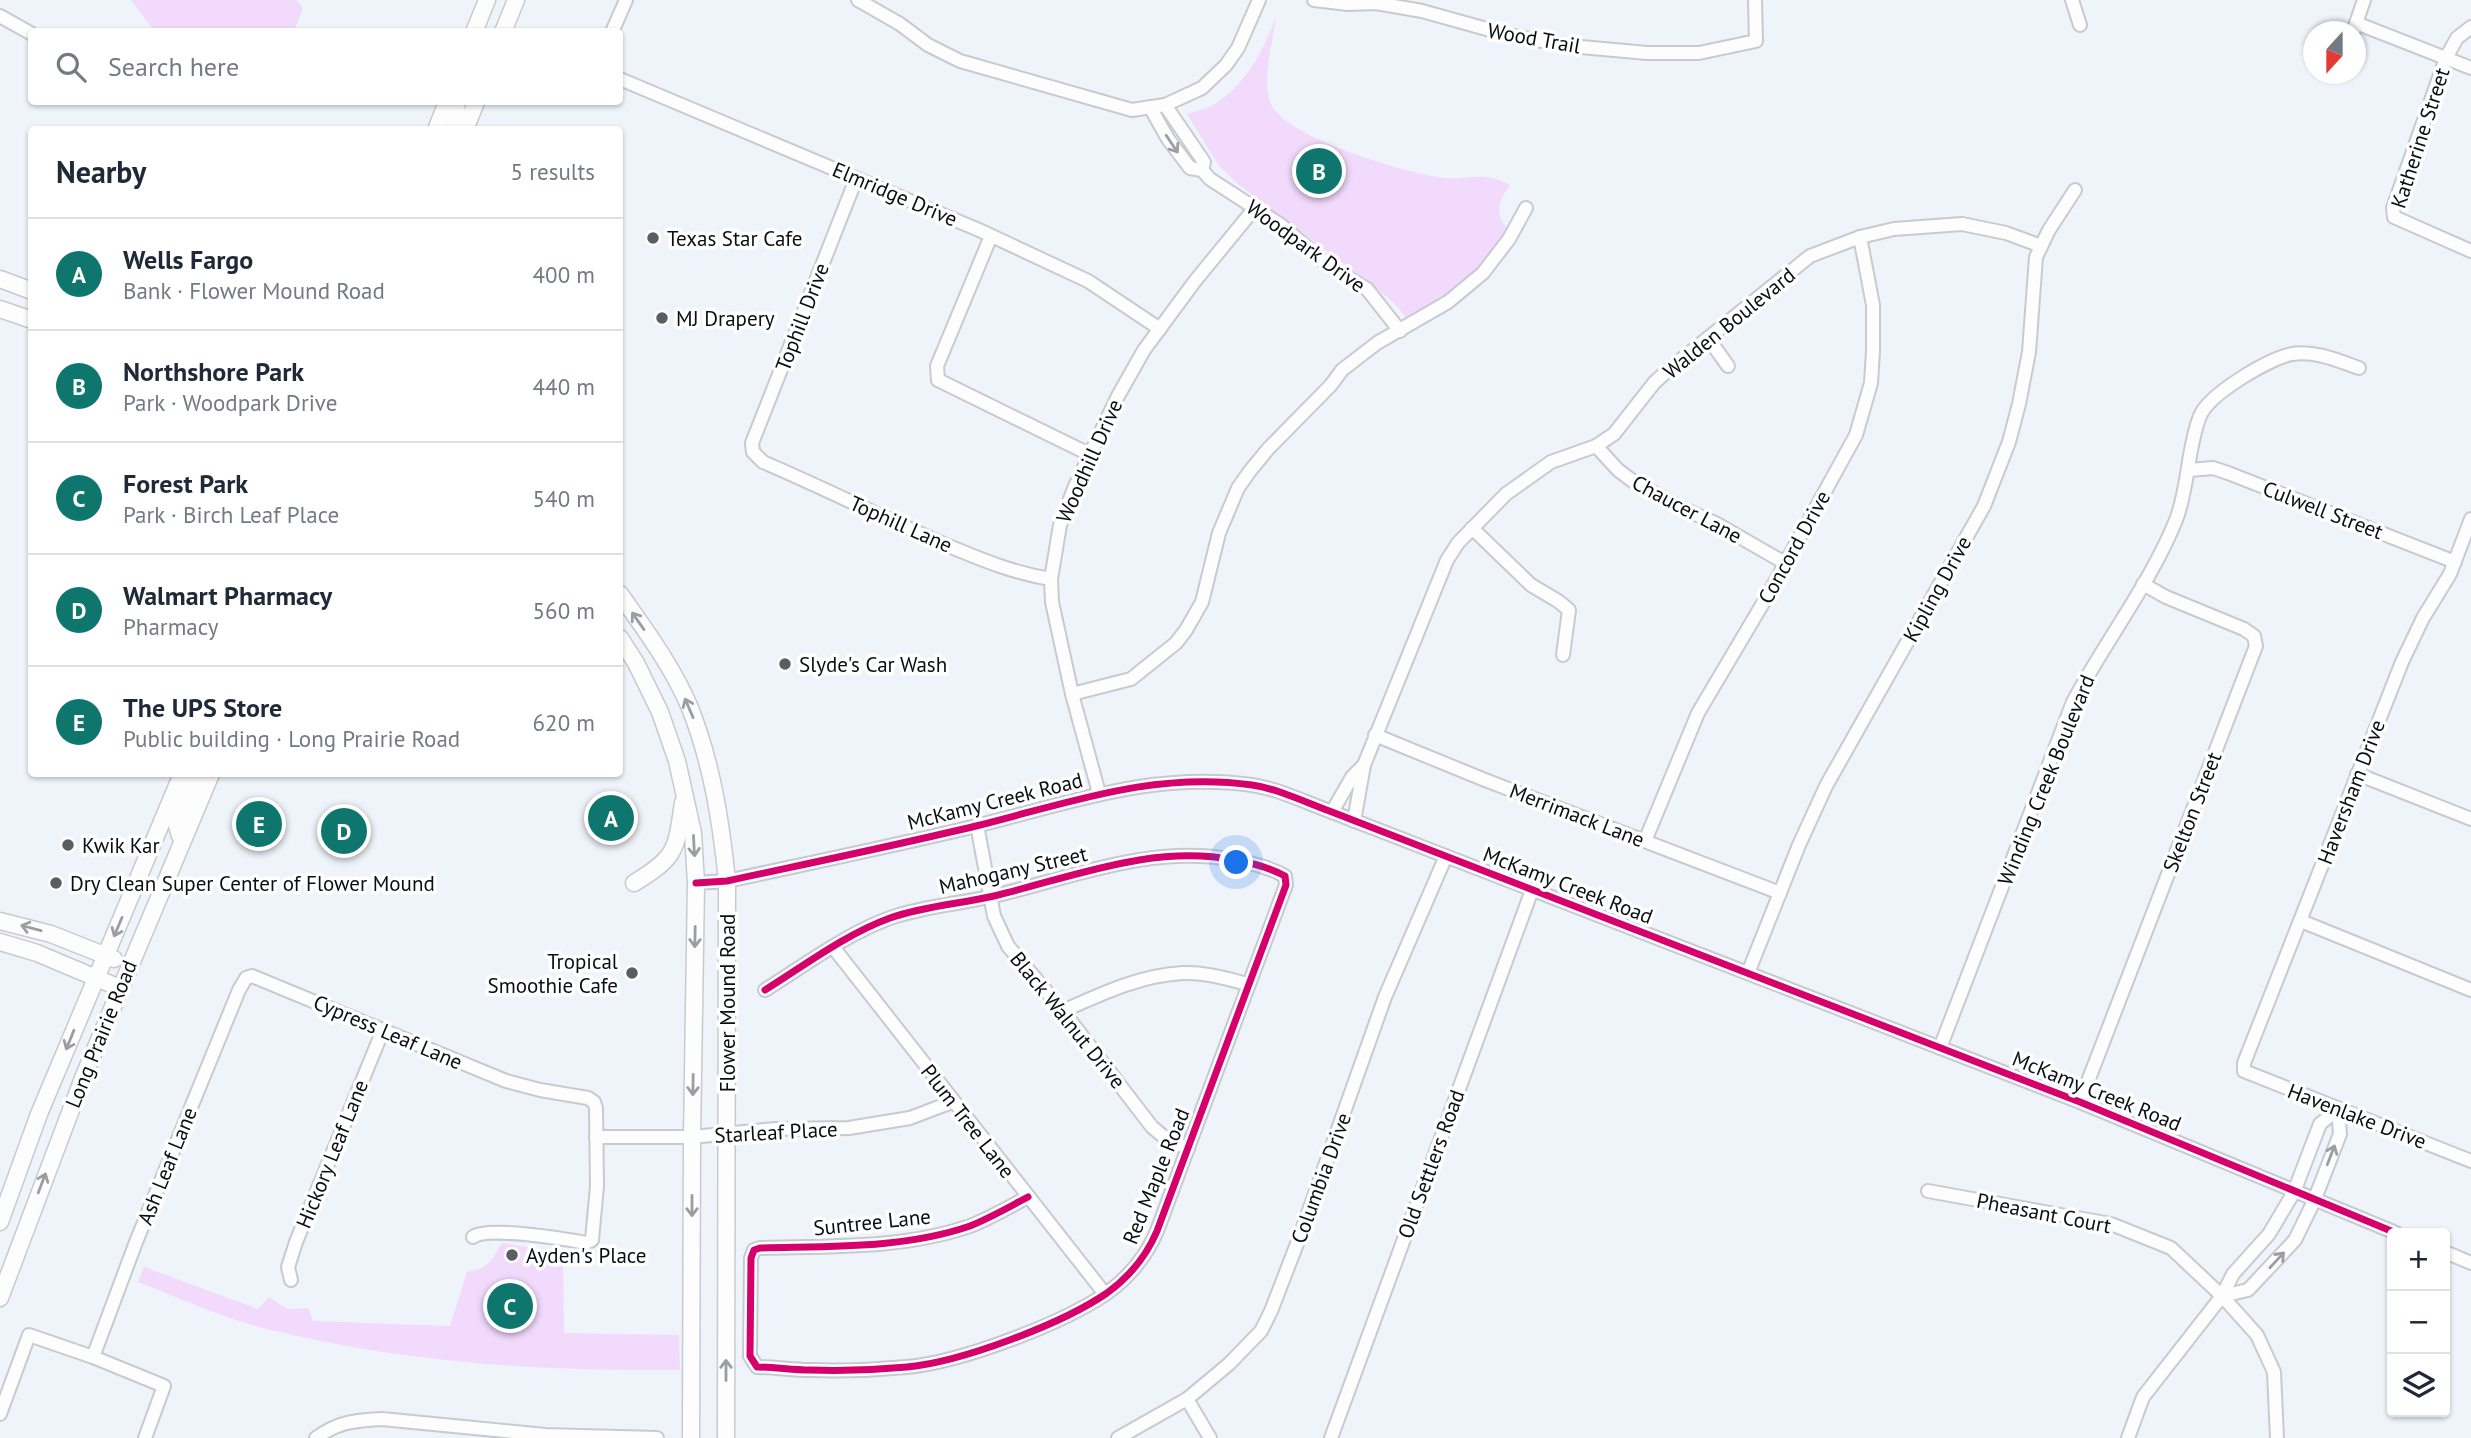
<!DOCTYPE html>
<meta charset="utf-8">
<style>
:root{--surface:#fff;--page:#f2f2f3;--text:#1f2937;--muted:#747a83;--line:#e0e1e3;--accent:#0f766e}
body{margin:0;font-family:"PT Sans",sans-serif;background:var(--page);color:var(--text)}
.controls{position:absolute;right:21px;bottom:21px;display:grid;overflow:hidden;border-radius:7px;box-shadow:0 2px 5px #0004}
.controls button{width:63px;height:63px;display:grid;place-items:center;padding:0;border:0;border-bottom:2px solid var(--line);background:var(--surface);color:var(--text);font:35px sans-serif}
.compass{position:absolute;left:2303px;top:21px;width:63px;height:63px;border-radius:50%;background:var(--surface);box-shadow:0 2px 5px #0004;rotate:201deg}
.you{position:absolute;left:1237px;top:863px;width:24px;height:24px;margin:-18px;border:5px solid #fff;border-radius:50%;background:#1a73e8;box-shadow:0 0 0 10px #1a73e833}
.badge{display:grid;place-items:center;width:46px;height:46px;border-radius:50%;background:var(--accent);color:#fff;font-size:23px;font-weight:700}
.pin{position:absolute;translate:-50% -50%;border:4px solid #fff;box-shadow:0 2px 7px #0006}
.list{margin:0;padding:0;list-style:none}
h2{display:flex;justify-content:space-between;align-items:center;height:91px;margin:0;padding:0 28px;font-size:30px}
h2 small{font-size:23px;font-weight:400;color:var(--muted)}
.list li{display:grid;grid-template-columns:46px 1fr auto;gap:21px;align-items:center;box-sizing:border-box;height:112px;padding:0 28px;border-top:2px solid var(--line)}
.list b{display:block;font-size:26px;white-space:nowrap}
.list p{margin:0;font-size:23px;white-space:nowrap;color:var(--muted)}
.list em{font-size:23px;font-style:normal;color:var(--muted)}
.icon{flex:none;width:38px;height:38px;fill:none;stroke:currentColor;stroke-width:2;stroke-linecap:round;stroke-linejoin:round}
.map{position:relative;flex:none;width:2471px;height:1438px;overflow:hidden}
.search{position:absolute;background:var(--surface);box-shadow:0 2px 5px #0004;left:28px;top:28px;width:595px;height:77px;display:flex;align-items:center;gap:18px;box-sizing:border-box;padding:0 24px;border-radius:7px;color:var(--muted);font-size:26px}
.panel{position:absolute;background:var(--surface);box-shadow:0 2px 5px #0004;left:28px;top:126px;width:595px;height:651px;border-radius:7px}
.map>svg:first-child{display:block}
.green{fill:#f2dafc}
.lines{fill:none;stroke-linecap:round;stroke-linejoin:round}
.minor-casing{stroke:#c7cbd1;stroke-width:16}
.major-casing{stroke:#c7cbd1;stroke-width:19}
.minor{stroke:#fdfdfe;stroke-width:12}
.major{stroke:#fdfdfe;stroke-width:16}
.cycleway-casing{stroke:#fff;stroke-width:11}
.cycleway{stroke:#d6006c;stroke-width:7}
.oneway{stroke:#9c9da0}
.poi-dot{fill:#5a5e63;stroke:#fff;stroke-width:2.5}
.labels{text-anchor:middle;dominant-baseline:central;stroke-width:7;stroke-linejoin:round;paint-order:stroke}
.street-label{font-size:21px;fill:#0a0d12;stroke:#fff}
.poi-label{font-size:21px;fill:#0a0d12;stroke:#fff;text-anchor:start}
</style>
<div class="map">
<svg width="2471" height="1438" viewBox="0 0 2471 1438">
<rect width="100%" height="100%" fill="#eff3fa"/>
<g class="green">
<path d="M131 0H296L303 8 294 31 155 32Z"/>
<path d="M1276 17C1273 40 1262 80 1270 102 1283 137 1401 171 1437 177 1467 182 1480 169 1510 185 1498 201 1494 214 1508 229L1506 235 1476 274 1447 298 1409 321 1394 303 1372 285 1238 184 1219 166 1187 114C1195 111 1206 109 1213 105 1245 86 1264 50 1276 17Z"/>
<path d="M502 1243 563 1253 564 1333 679 1335 680 1370C541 1371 399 1363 263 1328 223 1318 177 1297 138 1282L144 1267 258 1309 269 1297 287 1309 308 1308 313 1321 450 1326 467 1272C491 1268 491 1260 502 1243Z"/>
</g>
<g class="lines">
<defs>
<g id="minor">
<path d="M858 0 900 24 928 45 960 61 1132 110 1165 105 1202 88 1226 65 1238 48 1259 0"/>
<path d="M1314 0 1348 4 1376 3 1422 11 1508 35 1570 46 1647 53H1699L1756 41 1755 0"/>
<path d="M2072 0 2080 25"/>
<path d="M0 16 32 34"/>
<path d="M2356 23 2471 68"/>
<path d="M2471 27 2457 38 2446 58 2393 208 2394 217 2471 251"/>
<path d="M612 32 626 0"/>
<path d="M2353 32 2364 0"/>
<path d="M620 79 979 230 1088 281 1160 329"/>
<path d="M1165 105 1204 162 1202 170"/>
<path d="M1150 107 1168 139 1190 168 1202 170 1210 179 1281 225 1329 266 1367 289 1400 331"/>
<path d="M856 179 752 443 753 452 763 462C824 488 883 518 944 544 980 559 1013 573 1051 579"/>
<path d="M991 236 937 366 938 380 1091 455"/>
<path d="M1708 338 1728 366"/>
<path d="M1596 446 1618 470 1634 482 1680 507 1717 524 1785 563"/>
<path d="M2189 470 2213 468 2228 473 2455 562"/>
<path d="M2471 519 2450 574 2423 618 2402 662 2244 1063V1071L2471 1161"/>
<path d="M1472 528 1531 585 1558 601 1569 610 1563 655"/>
<path d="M1072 694 1131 679 1176 643 1186 630 1202 602 1219 533 1238 488 1250 471 1268 449 1331 385 1342 370 1377 343 1448 302 1483 273 1509 239 1526 208"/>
<path d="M1375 735 1485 780 1780 893"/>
<path d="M2357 774 2471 819"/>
<path d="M1099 793 1072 694 1052 602 1051 579 1060 525 1075 486 1118 396 1144 350 1195 281 1254 209"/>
<path d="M1332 812 1352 777 1363 766"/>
<path d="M1354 821 1364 765 1447 560 1458 543 1506 494 1551 462 1596 446 1614 434 1654 383 1667 371 1810 256 1860 237 1894 229 1962 224 2006 233 2041 246"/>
<path d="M977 825 994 916 1008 946 1063 1011 1152 1127 1164 1137 1188 1149"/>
<path d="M1645 841 1698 713 1769 593 1856 435 1871 383 1873 351V305L1860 237"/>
<path d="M696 883 727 881C810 863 893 846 976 826 1069 803 1154 771 1252 785 1279 789 1307 803 1332 812L2080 1102 2396 1233"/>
<path d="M2301 921 2471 990"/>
<path d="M833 947 1105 1294"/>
<path d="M1748 973 1799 845 1826 786 1984 506 2009 442 2019 404 2029 352 2036 257 2049 230 2075 190"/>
<path d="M765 990C805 965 846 934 890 918 924 906 959 904 994 896 1073 877 1153 844 1234 860 1252 863 1269 867 1285 876L1286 885 1157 1231C1146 1257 1129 1277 1107 1293 1062 1324 961 1362 907 1367 875 1370 842 1371 810 1370 792 1370 775 1367 757 1367L750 1356 751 1258 754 1250 760 1248C830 1246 903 1249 970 1226 990 1218 1009 1207 1028 1197"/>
<path d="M1063 1011C1101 994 1141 975 1183 973 1205 972 1227 979 1248 984"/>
<path d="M1940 1048 2073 702C2106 640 2150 584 2176 520 2189 486 2187 449 2200 416 2209 394 2268 359 2292 354 2315 350 2339 361 2359 368"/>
<path d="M2080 1102 2256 646 2254 636 2244 629 2166 597 2143 584"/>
<path d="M596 1137H692L775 1129 849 1128 910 1118 952 1102"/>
<path d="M1928 1191 2111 1224 2171 1248 2222 1296 2257 1335 2274 1372 2277 1438"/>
<path d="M2445 1252 2471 1263"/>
<path d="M291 1280 288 1267 296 1242 383 1030"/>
<path d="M2222 1296 2248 1290 2295 1240 2314 1201 2340 1134 2338 1109"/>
<path d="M93 1357 136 1242 239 990 246 978 252 976 506 1081 540 1090 588 1098 594 1102 596 1108 597 1186 592 1240 586 1243C566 1239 487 1226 473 1237"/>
<path d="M1187 1399 1210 1438"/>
<path d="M0 1414 29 1335 93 1357 164 1386 145 1438"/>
<path d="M316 1438C340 1421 354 1421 382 1419L545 1435 657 1438"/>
<path d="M1118 1438 1187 1399 1229 1364 1261 1331 1271 1311 1300 1236 1385 997 1446 856"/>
<path d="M1331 1438 1532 890"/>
<path d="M2128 1438 2143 1397 2222 1296 2233 1274 2269 1234 2294 1192 2320 1124 2338 1109"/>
</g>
<g id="major">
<path d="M474 32 487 0"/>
<path d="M503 32 516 0"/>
<path d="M436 130 447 102"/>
<path d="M454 130 457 102"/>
<path d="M465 130 476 102"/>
<path d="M0 279 32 291"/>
<path d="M0 309 32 320"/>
<path d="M620 594C645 630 673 667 690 708 712 764 721 821 727 881L726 1438"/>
<path d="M620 638 636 663 660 712 677 761 693 833 696 883 692 1137 691 1438"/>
<path d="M180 836 177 826 197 774"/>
<path d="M634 883C677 857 676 850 683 803"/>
<path d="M0 921 51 934 114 959"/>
<path d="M0 942 37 953 120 988"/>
<path d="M0 1222 39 1114 182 774"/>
<path d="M0 1298 83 1078 211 774"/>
</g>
</defs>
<use href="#minor" class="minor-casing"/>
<use href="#major" class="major-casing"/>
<use href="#minor" class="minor"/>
<use href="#major" class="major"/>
<defs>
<g id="cycleway">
<path d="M696 883 727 881C810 863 893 846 976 826 1069 803 1154 771 1252 785 1279 789 1307 803 1332 812L2080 1102 2396 1233"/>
<path d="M765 990C805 965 846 934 890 918 924 906 959 904 994 896 1073 877 1153 844 1234 860 1252 863 1269 867 1285 876L1286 885 1157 1231C1146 1257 1129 1277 1107 1293 1062 1324 961 1362 907 1367 875 1370 842 1371 810 1370 792 1370 775 1367 757 1367L750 1356 751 1258 754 1250 760 1248C830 1246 903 1249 970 1226 990 1218 1009 1207 1028 1197"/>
</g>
</defs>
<use href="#cycleway" class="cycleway-casing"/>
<use href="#cycleway" class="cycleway"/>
</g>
<defs><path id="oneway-shaft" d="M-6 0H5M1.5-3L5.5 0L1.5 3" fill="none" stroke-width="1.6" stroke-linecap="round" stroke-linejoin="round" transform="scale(1.75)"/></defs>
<g class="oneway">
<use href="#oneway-shaft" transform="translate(1172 144) rotate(56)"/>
<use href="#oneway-shaft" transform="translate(638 621) rotate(-125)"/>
<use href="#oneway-shaft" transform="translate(689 708) rotate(-113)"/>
<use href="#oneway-shaft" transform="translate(694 846) rotate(87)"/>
<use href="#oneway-shaft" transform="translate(118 927) rotate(113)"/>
<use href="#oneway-shaft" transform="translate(31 928) rotate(-165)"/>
<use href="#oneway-shaft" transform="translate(695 937) rotate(91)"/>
<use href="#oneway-shaft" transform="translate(70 1040) rotate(112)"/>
<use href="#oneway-shaft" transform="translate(693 1085) rotate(91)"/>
<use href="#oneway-shaft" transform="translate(2331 1155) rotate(-69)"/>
<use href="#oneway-shaft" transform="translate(42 1183) rotate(-69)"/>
<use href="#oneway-shaft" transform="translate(692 1206) rotate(90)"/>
<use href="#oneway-shaft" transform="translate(2277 1260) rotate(-47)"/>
<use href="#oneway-shaft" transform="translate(726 1370) rotate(-90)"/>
</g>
<g class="poi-dot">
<circle cx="653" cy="238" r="7"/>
<circle cx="662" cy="318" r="7"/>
<circle cx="785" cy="664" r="7"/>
<circle cx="68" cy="845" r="7"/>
<circle cx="56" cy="883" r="7"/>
<circle cx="632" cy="973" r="7"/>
<circle cx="512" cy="1255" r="7"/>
</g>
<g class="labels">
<g class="street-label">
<text transform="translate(1534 38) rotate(10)">Wood Trail</text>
<text transform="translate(2420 138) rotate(-72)">Katherine Street</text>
<text transform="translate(895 194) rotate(23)">Elmridge Drive</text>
<text transform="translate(1306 246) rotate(36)">Woodpark Drive</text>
<text transform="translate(802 317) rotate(-69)">Tophill Drive</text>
<text transform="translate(1729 323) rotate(-39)">Walden Boulevard</text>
<text transform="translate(1089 461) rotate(-66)">Woodhill Drive</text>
<text transform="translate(1687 509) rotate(28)">Chaucer Lane</text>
<text transform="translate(2323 510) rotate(21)">Culwell Street</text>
<text transform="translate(901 524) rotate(24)">Tophill Lane</text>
<text transform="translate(1794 547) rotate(-61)">Concord Drive</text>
<text transform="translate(1937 589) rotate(-61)">Kipling Drive</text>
<text transform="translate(2046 780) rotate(-68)">Winding Creek Boulevard</text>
<text transform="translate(2351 792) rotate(-69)">Haversham Drive</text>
<text transform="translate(995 801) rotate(-14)">McKamy Creek Road</text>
<text transform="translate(2192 812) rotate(-69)">Skelton Street</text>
<text transform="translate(1577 815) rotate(21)">Merrimack Lane</text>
<text transform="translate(1013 870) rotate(-13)">Mahogany Street</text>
<text transform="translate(1568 885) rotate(21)">McKamy Creek Road</text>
<text transform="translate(727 1003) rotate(-90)">Flower Mound Road</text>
<text transform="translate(1068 1020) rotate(51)">Black Walnut Drive</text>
<text transform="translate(388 1032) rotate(23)">Cypress Leaf Lane</text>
<text transform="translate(101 1034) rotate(-68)">Long Prairie Road</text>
<text transform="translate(2097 1091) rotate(22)">McKamy Creek Road</text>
<text transform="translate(2357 1116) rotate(21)">Havenlake Drive</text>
<text transform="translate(968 1121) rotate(52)">Plum Tree Lane</text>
<text transform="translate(776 1132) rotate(-3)">Starleaf Place</text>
<text transform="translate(332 1154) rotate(-68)">Hickory Leaf Lane</text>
<text transform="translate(1431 1164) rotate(-70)">Old Settlers Road</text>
<text transform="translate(167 1166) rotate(-68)">Ash Leaf Lane</text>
<text transform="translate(1156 1176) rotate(-68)">Red Maple Road</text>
<text transform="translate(1321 1178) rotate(-70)">Columbia Drive</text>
<text transform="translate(2044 1213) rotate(11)">Pheasant Court</text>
<text transform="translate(872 1222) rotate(-6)">Suntree Lane</text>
</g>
<g class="poi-label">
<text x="667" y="238">Texas Star Cafe</text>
<text x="676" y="318">MJ Drapery</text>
<text x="799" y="664">Slyde's Car Wash</text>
<text x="82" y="845">Kwik Kar</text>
<text x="70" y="883">Dry Clean Super Center of Flower Mound</text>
<text x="618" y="961" text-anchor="end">Tropical<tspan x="618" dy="24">Smoothie Cafe</tspan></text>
<text x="526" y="1255">Ayden's Place</text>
</g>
</g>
</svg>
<div class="controls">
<button>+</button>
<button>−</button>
<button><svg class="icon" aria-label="layers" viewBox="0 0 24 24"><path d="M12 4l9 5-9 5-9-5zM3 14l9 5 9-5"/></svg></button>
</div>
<svg class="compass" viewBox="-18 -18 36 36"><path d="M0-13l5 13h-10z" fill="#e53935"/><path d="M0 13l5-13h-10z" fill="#747a83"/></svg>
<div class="you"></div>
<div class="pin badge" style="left:611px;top:818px">A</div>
<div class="pin badge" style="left:1319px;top:171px">B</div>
<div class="pin badge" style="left:510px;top:1306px">C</div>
<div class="pin badge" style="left:344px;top:831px">D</div>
<div class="pin badge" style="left:259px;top:824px">E</div>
<div class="search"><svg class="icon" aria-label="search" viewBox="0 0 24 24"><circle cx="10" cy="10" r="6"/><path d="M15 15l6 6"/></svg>Search here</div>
<section class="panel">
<h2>Nearby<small>5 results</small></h2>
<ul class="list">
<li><span class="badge">A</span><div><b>Wells Fargo</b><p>Bank · Flower Mound Road</p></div><em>400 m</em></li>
<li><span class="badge">B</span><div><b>Northshore Park</b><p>Park · Woodpark Drive</p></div><em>440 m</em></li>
<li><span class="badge">C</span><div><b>Forest Park</b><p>Park · Birch Leaf Place</p></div><em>540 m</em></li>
<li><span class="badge">D</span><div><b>Walmart Pharmacy</b><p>Pharmacy</p></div><em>560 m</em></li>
<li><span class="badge">E</span><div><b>The UPS Store</b><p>Public building · Long Prairie Road</p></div><em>620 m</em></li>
</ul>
</section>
</div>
